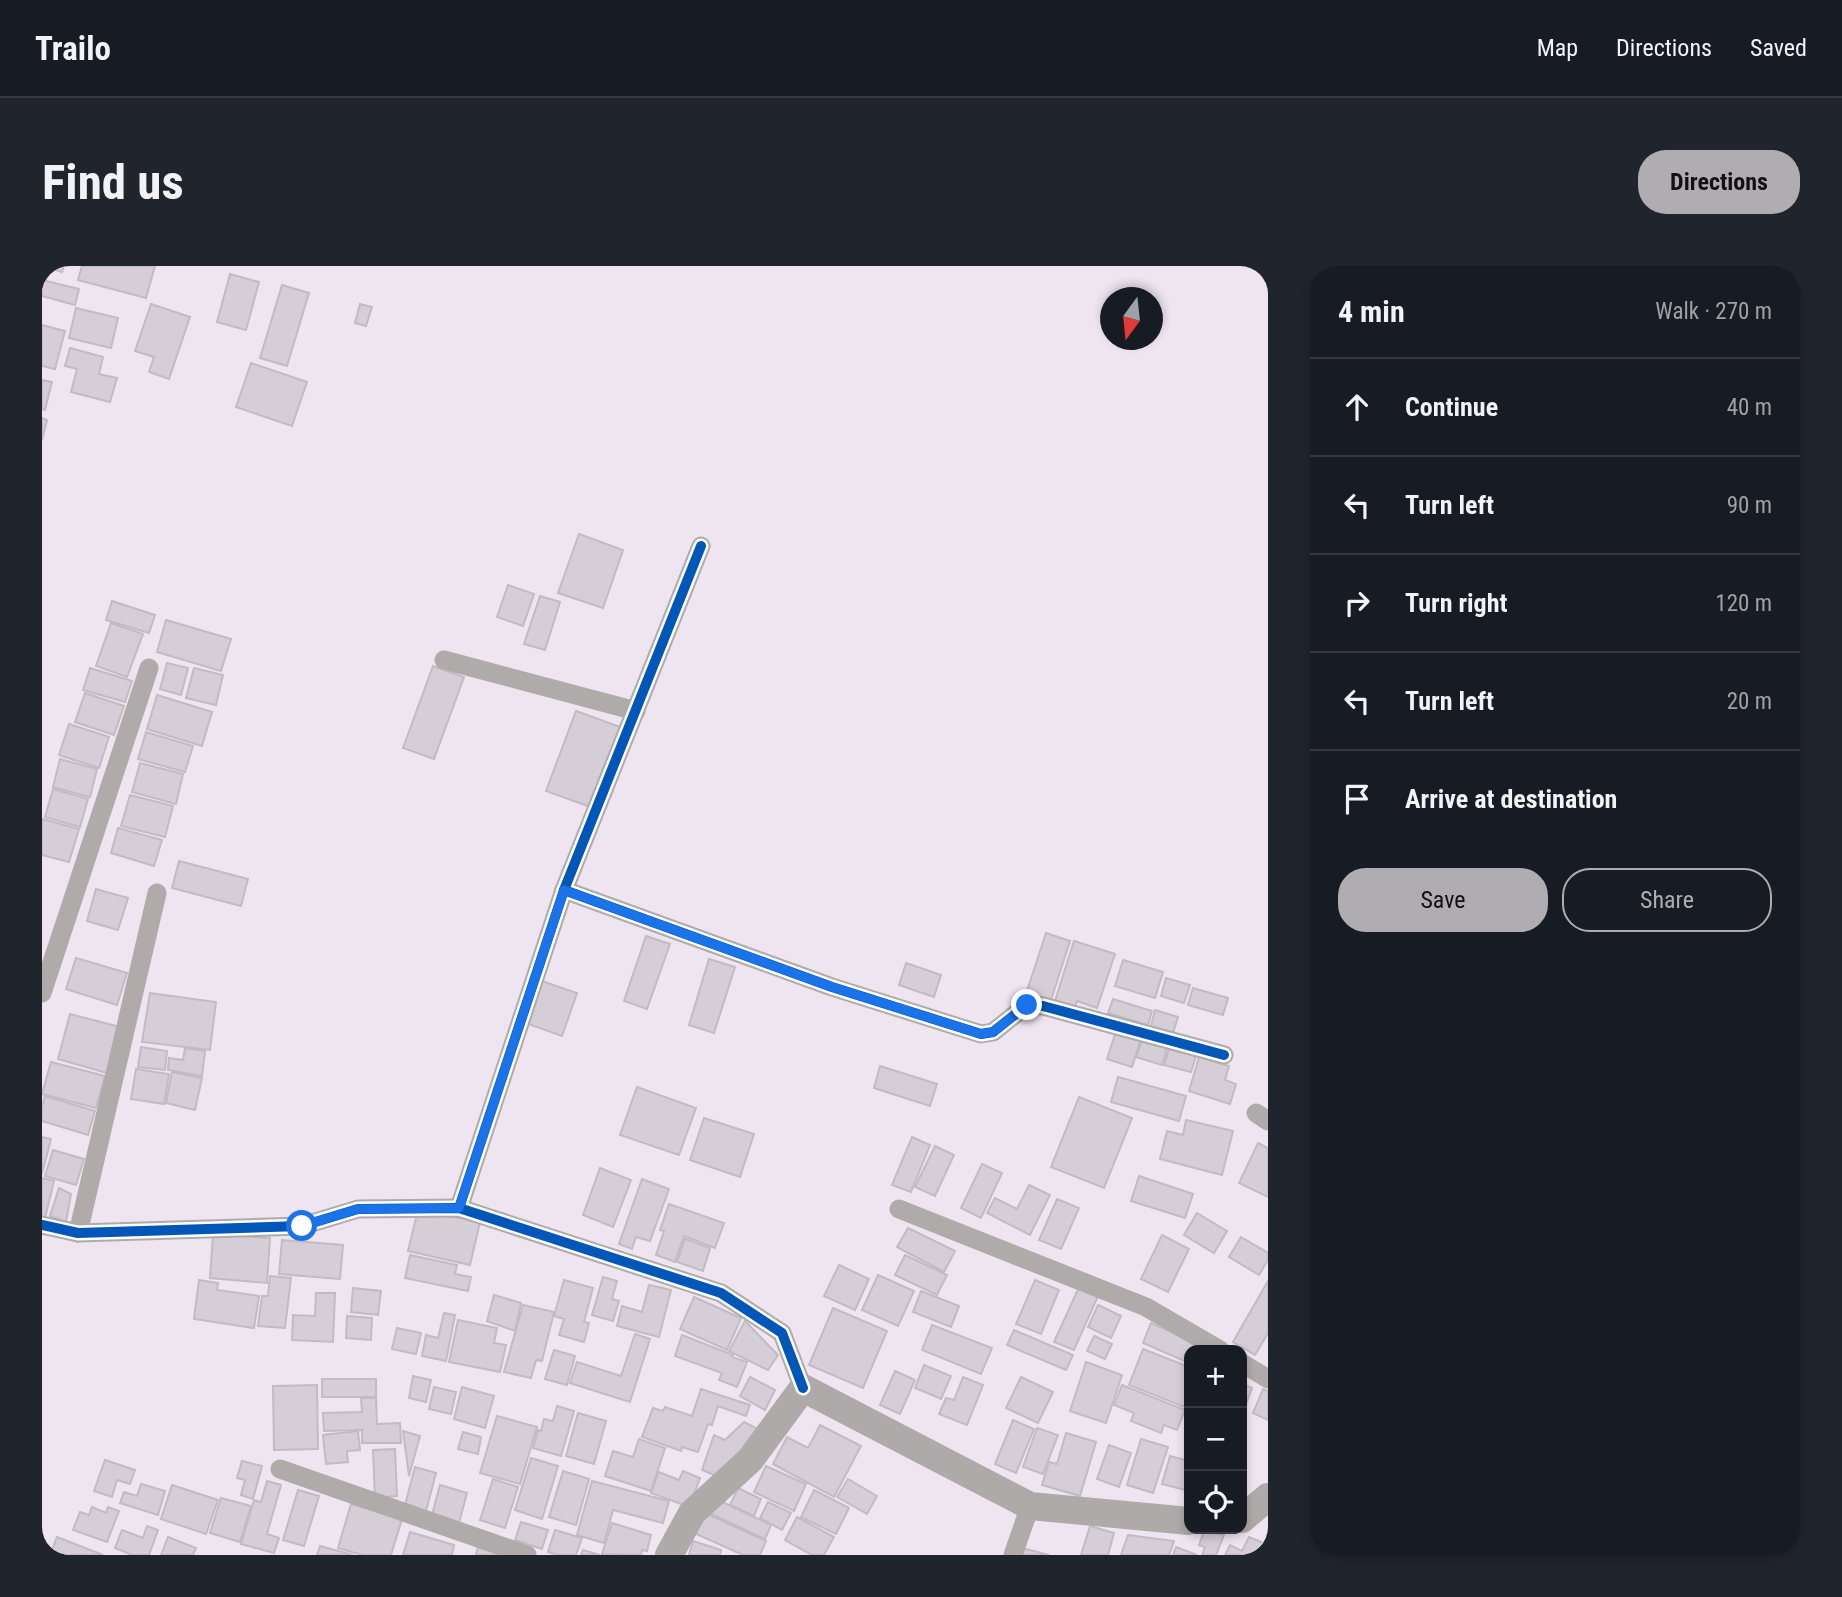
<!DOCTYPE html>
<meta charset="utf-8">
<style>
:root{--surface:#171b24;--page:#20242c;--text:#f1f3f6;--muted:#9ea1a6;--line:#363941;--accent:#afadb2}
body{margin:0;font-family:"Roboto Condensed",sans-serif;background:var(--page);color:var(--text)}
.controls{position:absolute;right:21px;bottom:21px;display:grid;overflow:hidden;border-radius:14px;box-shadow:0 4px 10px #0003}
.controls button{width:63px;height:63px;display:grid;place-items:center;padding:0;border:0;border-bottom:2px solid var(--line);background:var(--surface);color:var(--text);font:35px sans-serif}
.compass{position:absolute;left:1058px;top:21px;width:63px;height:63px;border-radius:50%;background:var(--surface);box-shadow:0 4px 10px #0003;rotate:195deg}
.stop{position:absolute;width:21px;height:21px;margin:-16px;border:5px solid #1a73e8;border-radius:50%;background:#fff}
.stop.end{background:#1a73e8;border-color:#fff;box-shadow:0 2px 7px #0008}
.list{margin:0;padding:0;list-style:none}
h2{display:flex;justify-content:space-between;align-items:center;height:91px;margin:0;padding:0 28px;font-size:30px}
h2 small{font-size:23px;font-weight:400;color:var(--muted)}
.list li{display:grid;grid-template-columns:46px 1fr auto;gap:21px;align-items:center;box-sizing:border-box;height:98px;padding:0 28px;border-top:2px solid var(--line)}
.list b{display:block;font-size:26px;white-space:nowrap}
.list em{font-size:23px;font-style:normal;color:var(--muted)}
.actions{display:flex;gap:14px;padding:21px 28px}
.actions a{flex:1;padding:16px 0;border:2px solid var(--accent);border-radius:28px;text-align:center;font-size:24px;color:var(--accent)}
.actions .main{background:var(--accent);color:#111}
.icon{flex:none;width:38px;height:38px;fill:none;stroke:currentColor;stroke-width:2;stroke-linecap:round;stroke-linejoin:round}
.map{position:relative;flex:none;width:1226px;height:1289px;overflow:hidden;border-radius:28px}
header{display:flex;align-items:center;gap:42px;box-sizing:border-box;height:98px;padding:0 35px;background:var(--surface);border-bottom:2px solid var(--line)}
header strong{font-size:33px}
nav{display:flex;gap:38px;margin-inline-start:auto;font-size:24px}
.intro{display:flex;align-items:center;justify-content:space-between;box-sizing:border-box;height:168px;padding:0 42px}
h1{margin:0;font-size:49px}
.button{padding:18px 32px;border-radius:28px;background:var(--accent);color:#111;font-size:24px;font-weight:700}
main{display:flex;gap:42px;padding:0 42px}
aside{flex:1;background:var(--surface);border-radius:28px;box-shadow:0 4px 10px #0003}
.map>svg:first-child{display:block}
.building{fill:#d5ced7;stroke:#c1bbc4;stroke-width:2}
.lines{fill:none;stroke-linecap:round;stroke-linejoin:round}
.street{stroke:#afabaa;stroke-width:19}
.secondary{stroke:#afaaaa;stroke-width:28}
.cycleway-casing{stroke:#fff;stroke-width:15}
.cycleway{stroke:#0057b8;stroke-width:10}
.route{stroke:#1a73e8;stroke-width:9}
</style>
<header>
<strong>Trailo</strong>
<nav><a>Map</a><a>Directions</a><a>Saved</a></nav>
</header>
<div class="intro"><h1>Find us</h1><a class="button">Directions</a></div>
<main>
<div class="map">
<svg width="1226" height="1289" viewBox="0 0 1226 1289">
<rect width="100%" height="100%" fill="#eee5f0"/>
<g class="building">
<path d="M0 0H22L20 6Z"/>
<path d="M40 0H113L104 32 36 14Z"/>
<path d="M188 8 217 16 204 64 175 56Z"/>
<path d="M0 14 37 23 33 39 0 30Z"/>
<path d="M240 19 267 27 245 100 218 92Z"/>
<path d="M109 38 148 51 127 113 107 106 112 91 93 85Z"/>
<path d="M318 38 330 41 324 60 313 57Z"/>
<path d="M34 42 76 52 69 82 27 72Z"/>
<path d="M0 59 23 65 13 103 0 100Z"/>
<path d="M28 82 61 91 57 108 75 112 68 136 29 126 35 103 23 100Z"/>
<path d="M209 97 265 116 250 160 194 141Z"/>
<path d="M0 114 10 116 3 144 0 143Z"/>
<path d="M0 152 5 154 0 174Z"/>
<path d="M537 268 581 284 561 342 516 327Z"/>
<path d="M466 319 492 328 481 360 455 351Z"/>
<path d="M498 330 518 336 503 384 482 378Z"/>
<path d="M70 335 113 349 107 367 64 354Z"/>
<path d="M124 354 189 373 179 405 115 386Z"/>
<path d="M69 357 101 368 85 411 54 400Z"/>
<path d="M125 397 146 402 139 429 118 423Z"/>
<path d="M391 400 422 411 392 493 361 482Z"/>
<path d="M48 402 90 415 83 436 41 424Z"/>
<path d="M152 402 181 409 174 439 144 432Z"/>
<path d="M43 427 82 440 72 469 33 456Z"/>
<path d="M115 429 170 446 160 480 105 463Z"/>
<path d="M534 445 581 462 551 542 504 525Z"/>
<path d="M27 458 67 471 57 502 17 489Z"/>
<path d="M104 466 151 480 143 506 96 493Z"/>
<path d="M18 493 55 503 48 531 11 521Z"/>
<path d="M98 497 141 508 134 538 90 526Z"/>
<path d="M11 523 46 533 38 561 3 551Z"/>
<path d="M88 529 131 540 123 571 79 560Z"/>
<path d="M0 553 37 563 27 596 0 589Z"/>
<path d="M76 562 120 574 112 600 69 587Z"/>
<path d="M137 595 206 613 199 640 130 622Z"/>
<path d="M54 623 86 632 76 664 45 655Z"/>
<path d="M1004 667 1028 675 1008 737 984 728Z"/>
<path d="M604 670 628 678 605 743 582 735Z"/>
<path d="M1032 675 1073 688 1055 742 1035 735 1033 741 1013 735Z"/>
<path d="M34 692 85 707 75 739 24 723Z"/>
<path d="M667 693 693 701 672 767 647 759Z"/>
<path d="M1081 694 1121 706 1113 732 1073 720Z"/>
<path d="M864 697 899 709 892 731 857 719Z"/>
<path d="M1124 712 1148 719 1142 737 1119 730Z"/>
<path d="M500 715 535 727 520 770 486 758Z"/>
<path d="M1151 722 1186 732 1181 749 1146 739Z"/>
<path d="M108 727 174 736 168 784 100 776Z"/>
<path d="M1071 733 1110 745 1106 759 1066 747Z"/>
<path d="M1113 744 1136 751 1131 767 1109 760Z"/>
<path d="M28 748 78 761 65 807 16 793Z"/>
<path d="M1075 762 1100 770 1090 801 1065 793Z"/>
<path d="M1101 771 1126 779 1120 799 1094 791Z"/>
<path d="M99 781 125 785 123 804 96 801Z"/>
<path d="M143 782 163 785 160 810 126 804 127 792 141 794Z"/>
<path d="M1127 783 1154 790 1149 806 1122 799Z"/>
<path d="M1157 791 1187 800 1183 814 1194 818 1188 838 1147 825Z"/>
<path d="M9 796 63 810 54 842 0 828Z"/>
<path d="M838 800 895 818 888 840 832 822Z"/>
<path d="M94 803 127 808 122 838 89 833Z"/>
<path d="M130 806 160 812 153 844 124 837Z"/>
<path d="M1076 811 1144 830 1137 855 1069 836Z"/>
<path d="M595 821 654 842 637 889 578 869Z"/>
<path d="M3 830 53 845 46 869 0 855V841Z"/>
<path d="M1037 831 1090 852 1062 922 1009 901Z"/>
<path d="M662 852 712 868 698 911 648 894Z"/>
<path d="M1144 854 1191 865 1180 909 1118 893 1125 865 1141 869Z"/>
<path d="M0 871 9 873 0 908Z"/>
<path d="M870 871 888 879 869 926 850 919Z"/>
<path d="M1216 877 1226 882V931L1197 917Z"/>
<path d="M893 880 912 889 893 930 873 921Z"/>
<path d="M11 884 42 893 34 919 3 910Z"/>
<path d="M940 898 960 907 939 952 919 942Z"/>
<path d="M558 902 589 914 571 961 541 949Z"/>
<path d="M1097 910 1151 928 1143 952 1089 935Z"/>
<path d="M0 912 12 915 3 952H0Z"/>
<path d="M600 913 627 923 608 975 594 971 590 983 577 978Z"/>
<path d="M987 919 1008 929 988 969 945 947 953 932 975 943Z"/>
<path d="M17 922 29 928 24 956 8 950Z"/>
<path d="M1015 933 1037 942 1019 983 997 974Z"/>
<path d="M627 938 682 957 673 982 642 970 633 996 614 989 622 965 618 964Z"/>
<path d="M376 944 438 956 428 999 366 985Z"/>
<path d="M1155 947 1185 965 1172 987 1142 969Z"/>
<path d="M866 962 913 985 902 1006 855 981Z"/>
<path d="M171 968 228 972 225 1017 168 1012Z"/>
<path d="M1120 969 1147 983 1126 1026 1099 1013Z"/>
<path d="M1199 971 1226 987V994L1217 1009 1187 991Z"/>
<path d="M643 973 668 982 661 1005 635 996Z"/>
<path d="M240 974 301 979 298 1013 237 1008Z"/>
<path d="M368 989 415 999 413 1008 429 1011 426 1025 363 1012Z"/>
<path d="M863 989 905 1009 895 1029 853 1009Z"/>
<path d="M797 999 827 1013 813 1044 782 1030Z"/>
<path d="M836 1009 872 1025 856 1060 820 1044Z"/>
<path d="M228 1010 249 1012 243 1062 216 1060 220 1030H226Z"/>
<path d="M561 1011 575 1015 570 1033 577 1035 571 1055 550 1049Z"/>
<path d="M157 1014 176 1017 175 1024 217 1030 212 1062 152 1053Z"/>
<path d="M522 1014 551 1022 542 1056 547 1057 542 1076 517 1069 522 1053 512 1050Z"/>
<path d="M993 1014 1017 1024 999 1068 974 1058Z"/>
<path d="M1226 1015V1067L1213 1089 1191 1076Z"/>
<path d="M607 1019 629 1024 617 1071 575 1060 580 1040 600 1046Z"/>
<path d="M1037 1021 1056 1030 1032 1084 1012 1076Z"/>
<path d="M311 1022 339 1025 336 1049 309 1046Z"/>
<path d="M879 1025 917 1040 909 1061 871 1046Z"/>
<path d="M274 1027H293L291 1076 250 1074 251 1049 273 1050Z"/>
<path d="M452 1029 479 1037 473 1065 445 1055Z"/>
<path d="M652 1031 699 1052 685 1084 638 1063Z"/>
<path d="M481 1039 512 1046 500 1095 494 1094 489 1112 462 1106Z"/>
<path d="M1056 1039 1079 1050 1069 1072 1046 1061Z"/>
<path d="M791 1042 845 1065 821 1122 767 1099Z"/>
<path d="M402 1047 413 1049 404 1095 380 1090 384 1069 396 1072Z"/>
<path d="M305 1050 330 1052 329 1074 304 1072Z"/>
<path d="M416 1054 455 1062 452 1077 464 1079 458 1106 407 1096Z"/>
<path d="M703 1055 736 1089 726 1104 687 1085Z"/>
<path d="M1109 1057 1170 1084H1147V1097L1101 1077Z"/>
<path d="M890 1059 950 1082 939 1108 880 1084Z"/>
<path d="M355 1062 379 1067 374 1088 350 1083Z"/>
<path d="M972 1064 1031 1089 1024 1104 965 1079Z"/>
<path d="M593 1068 608 1073 588 1136 528 1117 535 1096 579 1110Z"/>
<path d="M640 1069 691 1089 690 1091 705 1096 695 1121 677 1114 680 1107 633 1090Z"/>
<path d="M1052 1070 1070 1078 1063 1093 1045 1085Z"/>
<path d="M1101 1083 1147 1101V1135L1145 1142 1087 1119Z"/>
<path d="M512 1084 533 1090 525 1119 503 1113Z"/>
<path d="M1044 1096 1080 1109 1064 1157 1028 1145Z"/>
<path d="M882 1099 909 1110 899 1133 873 1122Z"/>
<path d="M853 1105 873 1114 858 1148 838 1139Z"/>
<path d="M371 1110 389 1114 384 1136 367 1132Z"/>
<path d="M708 1111 733 1124 723 1144 698 1130Z"/>
<path d="M921 1111 941 1119 925 1159 897 1148 904 1132 912 1134Z"/>
<path d="M979 1111 1011 1126 996 1157 964 1142Z"/>
<rect x="280" y="1113" width="54" height="18"/>
<path d="M1200 1118 1210 1122 1200 1149Z"/>
<path d="M275 1119 276 1183 232 1184 231 1120Z"/>
<path d="M1080 1119 1143 1144 1135 1164 1122 1159 1119 1167 1089 1155 1092 1147 1072 1139Z"/>
<path d="M392 1121 414 1126 409 1148 387 1143Z"/>
<path d="M420 1121 452 1130 443 1162 412 1153Z"/>
<path d="M659 1123 708 1139 704 1150 676 1140 670 1159 666 1158 656 1186 640 1181 639 1185 600 1171 611 1142 621 1145 623 1141 650 1150Z"/>
<path d="M1221 1123 1226 1125V1154L1211 1147Z"/>
<path d="M319 1132H334L335 1158 358 1157 359 1177H320V1164L282 1165 281 1147 320 1146Z"/>
<path d="M515 1140 532 1145 519 1190 491 1182 496 1164 499 1165 502 1153 511 1155Z"/>
<path d="M536 1147 564 1155 552 1198 524 1190Z"/>
<path d="M455 1150 495 1161 478 1218 438 1207Z"/>
<path d="M971 1154 992 1163 974 1207 953 1198Z"/>
<path d="M702 1156 718 1164 682 1213 660 1204 672 1169 683 1174Z"/>
<path d="M778 1159 819 1180 792 1231 731 1198 745 1171 766 1182Z"/>
<path d="M995 1162 1016 1169 1001 1208 981 1201Z"/>
<path d="M316 1165 318 1184 305 1185 306 1196 284 1198 281 1169Z"/>
<path d="M361 1165 378 1170 367 1210Z"/>
<path d="M421 1166 439 1171 436 1188 416 1183Z"/>
<path d="M1024 1167 1054 1176 1038 1230 1000 1219 1007 1196 1015 1198Z"/>
<path d="M597 1173 623 1182 609 1225 563 1210 571 1185 591 1191Z"/>
<path d="M1099 1173 1126 1181 1111 1227 1085 1219Z"/>
<path d="M1067 1179 1089 1187 1077 1221 1055 1213Z"/>
<path d="M353 1183 355 1230 333 1232 331 1184Z"/>
<path d="M1128 1190 1147 1195V1225L1120 1218Z"/>
<path d="M489 1192 516 1200 500 1253 473 1244Z"/>
<path d="M63 1194 93 1204 88 1218 75 1214 70 1231 52 1225Z"/>
<path d="M200 1195 220 1200 211 1233 199 1229 203 1214 195 1212Z"/>
<path d="M724 1200 764 1218 752 1245 712 1226Z"/>
<path d="M373 1201 394 1207 384 1245 363 1239Z"/>
<path d="M521 1205 547 1213 534 1259 507 1251Z"/>
<path d="M641 1205 658 1212 647 1241 609 1227 617 1206 637 1214Z"/>
<path d="M451 1213 476 1221 463 1262 438 1254Z"/>
<path d="M806 1213 835 1230 825 1248 795 1231Z"/>
<path d="M225 1215 239 1219 225 1268 237 1272 232 1287 199 1278 212 1234 219 1236Z"/>
<path d="M550 1215 627 1235 621 1257 571 1244 562 1277 535 1269Z"/>
<path d="M99 1218 123 1225 116 1249 78 1237 82 1226 95 1230Z"/>
<path d="M130 1219 176 1234 164 1268 119 1253Z"/>
<path d="M398 1219 425 1227 417 1257 390 1249Z"/>
<path d="M696 1222 719 1233 712 1250 688 1239Z"/>
<path d="M256 1224 277 1230 262 1280 241 1274Z"/>
<path d="M772 1224 807 1242 794 1268 759 1251Z"/>
<path d="M179 1232 209 1240 198 1276 168 1267Z"/>
<path d="M676 1234 729 1259 723 1273 669 1248Z"/>
<path d="M726 1236 749 1247 740 1264 718 1252Z"/>
<path d="M309 1238 360 1253 349 1289H320L296 1282Z"/>
<path d="M50 1241 64 1247 66 1241 77 1245 65 1276 31 1264 38 1246 47 1249Z"/>
<path d="M661 1246 724 1275 718 1289H701L652 1267Z"/>
<path d="M755 1251 792 1271 782 1289H770L743 1274Z"/>
<path d="M479 1256 506 1264 500 1283 473 1274Z"/>
<path d="M570 1257 609 1269 605 1285 600 1284 599 1289 560 1288Z"/>
<path d="M105 1260 116 1264 107 1289H90L73 1282 80 1264 101 1272Z"/>
<path d="M1048 1260 1072 1267 1066 1289H1039Z"/>
<path d="M513 1264 540 1272 534 1289H516L506 1286Z"/>
<path d="M1162 1265 1182 1269 1174 1289H1160L1163 1281 1157 1279Z"/>
<path d="M368 1266 412 1279 410 1289H361Z"/>
<path d="M1086 1269 1132 1275 1127 1289H1079Z"/>
<path d="M15 1271 61 1289H8Z"/>
<path d="M126 1271 154 1282 151 1289H119Z"/>
<path d="M1207 1271 1224 1278 1219 1289H1183L1188 1279 1200 1285Z"/>
<path d="M651 1275 679 1284 678 1289H647Z"/>
<path d="M437 1277 456 1282 454 1289H434Z"/>
<path d="M278 1280 311 1289H275Z"/>
<path d="M1134 1281 1155 1289H1131Z"/>
<path d="M980 1282 1007 1289H978Z"/>
<path d="M541 1284 558 1289H539Z"/>
</g>
<g class="lines">
<g class="street">
<path d="M402 394 594 445"/>
<path d="M522 624 790 721 939 768 951 766 985 739 1001 740 1182 789"/>
<path d="M0 727 107 402"/>
<path d="M1214 847 1226 855"/>
<path d="M417 942 522 624 659 280"/>
<path d="M857 943 1104 1041 1178 1084"/>
<path d="M0 959 36 967 260 960 316 943 417 942 679 1027 740 1067 761 1122"/>
<path d="M36 967 115 627"/>
<path d="M1200 1097 1226 1113"/>
<path d="M238 1203 485 1289"/>
<path d="M971 1289 988 1240"/>
</g>
<g class="secondary">
<path d="M1200 1253 1226 1231"/>
<path d="M627 1289 650 1247 708 1194 761 1122 988 1240 1147 1255"/>
</g>
<defs>
<g id="cycleway">
<path d="M522 624 790 721 939 768 951 766 985 739 1001 740 1182 789"/>
<path d="M417 942 522 624 659 280"/>
<path d="M0 959 36 967 260 960 316 943 417 942 679 1027 740 1067 761 1122"/>
</g>
</defs>
<use href="#cycleway" class="cycleway-casing"/>
<use href="#cycleway" class="cycleway"/>
</g>
<g class="lines">
<path class="route" d="M260 960 316 943 417 942 522 624 790 721 939 768 951 766 985 739"/>
</g>
</svg>
<div class="controls">
<button>+</button>
<button>−</button>
<button><svg class="icon" aria-label="locate" viewBox="0 0 24 24"><circle cx="12" cy="12" r="6"/><path d="M12 2v4M12 18v4M2 12h4M18 12h4"/></svg></button>
</div>
<svg class="compass" viewBox="-18 -18 36 36"><path d="M0-13l5 13h-10z" fill="#e53935"/><path d="M0 13l5-13h-10z" fill="#9ea1a6"/></svg>
<div class="stop" style="left:260px;top:960px"></div>
<div class="stop end" style="left:985px;top:739px"></div>
</div>
<aside>
<h2>4 min<small>Walk · 270 m</small></h2>
<ul class="list">
<li><svg class="icon" aria-label="ahead" viewBox="0 0 24 24"><path d="M12 20V5M6 11l6-6 6 6"/></svg><div><b>Continue</b></div><em>40 m</em></li>
<li><svg class="icon" aria-label="left" viewBox="0 0 24 24"><path d="M17 20v-9H6M10 6l-5 5 5 5"/></svg><div><b>Turn left</b></div><em>90 m</em></li>
<li><svg class="icon" aria-label="right" viewBox="0 0 24 24"><path d="M7 20v-9h11M14 6l5 5-5 5"/></svg><div><b>Turn right</b></div><em>120 m</em></li>
<li><svg class="icon" aria-label="left" viewBox="0 0 24 24"><path d="M17 20v-9H6M10 6l-5 5 5 5"/></svg><div><b>Turn left</b></div><em>20 m</em></li>
<li><svg class="icon" aria-label="arrive" viewBox="0 0 24 24"><path d="M6 21V4h12l-3 4 3 4H6"/></svg><div><b>Arrive at destination</b></div></li>
</ul>
<div class="actions"><a class="main">Save</a><a>Share</a></div>
</aside>
</main>
